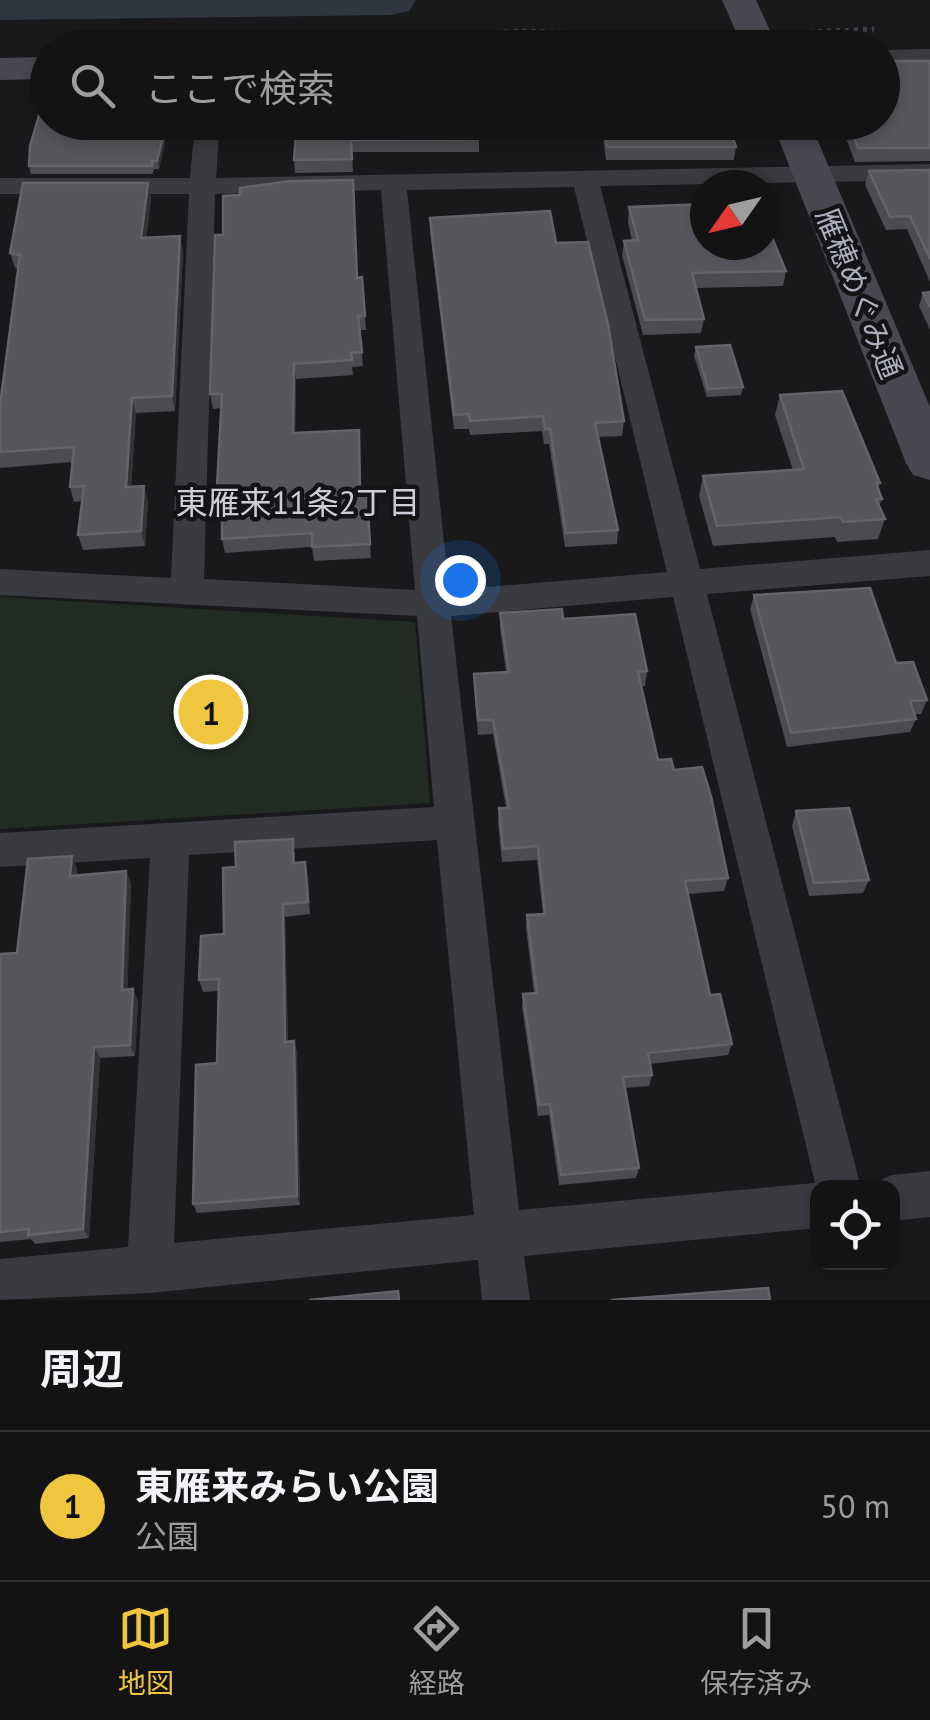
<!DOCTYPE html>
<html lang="ja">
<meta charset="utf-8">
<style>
:root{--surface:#131314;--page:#1c1c1d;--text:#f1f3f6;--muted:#9d9ea0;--line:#323234;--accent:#efc63e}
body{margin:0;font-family:"PT Sans","Noto Sans JP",sans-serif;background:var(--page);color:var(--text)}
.controls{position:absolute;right:30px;bottom:30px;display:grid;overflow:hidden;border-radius:20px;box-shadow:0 5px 15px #0003}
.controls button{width:90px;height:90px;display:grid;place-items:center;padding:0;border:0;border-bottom:2px solid var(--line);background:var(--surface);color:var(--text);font:50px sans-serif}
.compass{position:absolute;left:690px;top:170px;width:90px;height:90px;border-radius:50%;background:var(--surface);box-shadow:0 5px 15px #0003;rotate:236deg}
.you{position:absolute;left:460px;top:580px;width:35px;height:35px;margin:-25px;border:8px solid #fff;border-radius:50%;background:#1a73e8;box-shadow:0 0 0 15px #1a73e833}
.badge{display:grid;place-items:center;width:65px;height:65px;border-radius:50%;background:var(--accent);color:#111;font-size:32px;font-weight:700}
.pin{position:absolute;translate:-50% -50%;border:5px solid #fff;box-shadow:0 2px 10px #0006}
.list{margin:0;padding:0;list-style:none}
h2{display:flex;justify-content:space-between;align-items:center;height:130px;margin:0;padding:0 40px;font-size:42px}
h2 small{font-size:32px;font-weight:400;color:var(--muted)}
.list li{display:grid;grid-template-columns:65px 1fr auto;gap:30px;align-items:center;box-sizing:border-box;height:150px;padding:0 40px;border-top:2px solid var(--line)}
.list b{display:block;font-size:38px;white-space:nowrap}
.list p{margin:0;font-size:32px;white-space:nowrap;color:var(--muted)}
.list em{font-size:32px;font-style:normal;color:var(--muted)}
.icon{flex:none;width:55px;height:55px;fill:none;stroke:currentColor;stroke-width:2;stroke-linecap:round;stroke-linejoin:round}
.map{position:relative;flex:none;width:930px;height:1300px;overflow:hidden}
.search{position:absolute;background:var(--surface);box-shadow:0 5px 15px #0003;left:30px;right:30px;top:30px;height:110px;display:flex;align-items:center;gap:25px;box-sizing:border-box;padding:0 35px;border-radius:55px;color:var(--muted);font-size:38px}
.sheet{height:280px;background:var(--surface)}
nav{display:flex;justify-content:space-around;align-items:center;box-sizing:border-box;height:140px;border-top:2px solid var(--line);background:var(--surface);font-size:28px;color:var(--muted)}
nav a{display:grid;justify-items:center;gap:5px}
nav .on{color:var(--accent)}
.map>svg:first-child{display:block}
.green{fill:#232b25}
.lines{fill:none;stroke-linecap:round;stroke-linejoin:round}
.river{fill:#2f363f;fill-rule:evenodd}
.path{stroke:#404147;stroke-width:5;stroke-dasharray:4 5;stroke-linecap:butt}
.street{fill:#3a3b40;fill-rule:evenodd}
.secondary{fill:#484950;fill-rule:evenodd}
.wall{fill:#4b4b50}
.shaded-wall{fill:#333336}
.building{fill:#56565c;stroke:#63646a;stroke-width:2.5}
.labels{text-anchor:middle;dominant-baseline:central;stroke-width:9;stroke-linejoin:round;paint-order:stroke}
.street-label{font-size:30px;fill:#acafbb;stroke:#141416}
.neighbourhood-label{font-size:32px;fill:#cdced7;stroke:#141416}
</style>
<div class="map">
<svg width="930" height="1300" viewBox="0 0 930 1300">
<rect width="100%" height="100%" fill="#19191b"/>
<path class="green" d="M0 597 415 622 430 803 0 829Z"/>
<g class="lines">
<path class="river" d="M0 0H416L409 11 391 15 0 20Z"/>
<g class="path">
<path d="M791 33 874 29"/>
<path d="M62 44 161 48"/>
<path d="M199 48 521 31 713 37"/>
</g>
<g class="street">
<path d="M930 49V63L882 64V50Z"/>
<path d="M195 122H220L216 178 930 164V180L600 186 700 569 930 550V576L707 594 861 1188H818V1228L524 1256 530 1300H482L478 1260 150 1293 0 1300V1259L128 1247 150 858 0 867V833L434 807 417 616 0 595V569L171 578 189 194H0V178H190ZM574 187 667 572 449 590 407 190ZM381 190 415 590 204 579 215 194ZM673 597 815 1183 519 1210 451 616ZM437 840 474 1215 174 1243 189 855Z"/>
<path d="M930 1171V1217L892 1221V1188H874L876 1182 892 1175Z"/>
</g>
<g class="secondary">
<path d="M722 0H756L778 48H743Z"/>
<path d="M48 57V79L0 80V58Z"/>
<path d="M772 122H810L930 407V480L913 475 906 463Z"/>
</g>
</g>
<g class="wall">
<path d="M930 61V161L855 162 840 122H882Z"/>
<path d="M297 122 479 139V152H352L353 172 295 173 294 160Z"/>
<path d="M601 122H728L736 147 734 160H606Z"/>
<path d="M97 126 167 133 159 169H154L153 174H31L29 166Z"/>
<path d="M930 170V282L907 229 886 230 865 185 869 171Z"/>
<path d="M151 198 146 238 183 251 175 411 136 413 131 487 148 501 145 546 83 550 78 535 82 501 74 502 70 487 72 462 0 468V452L18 269 15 268 10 253Z"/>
<path d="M629 207 786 271 783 286 696 288 704 319 701 333 643 335 622 255 624 241H632L628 222Z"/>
<path d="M430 218 556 243 624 421 622 436 598 437 618 530 617 544 565 547 549 444H544L542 431 470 435 469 429H454L430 232Z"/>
<path d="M362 277 366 330H360L363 366 352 367 353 375 296 379 295 433 360 445 361 493 367 492 371 558 314 561 312 547 225 553 222 539V519L219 520 216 505 221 408 213 409 210 394 357 278Z"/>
<path d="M930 292V330L919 306 923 293Z"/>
<path d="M696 347 743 387 741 395 707 397 694 356Z"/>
<path d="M780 395 880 483 878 489 882 499 879 506 885 519 878 539 837 542 835 537 713 546 699 496 703 476 793 470 775 415Z"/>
<path d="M754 595 896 663 927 700 921 714H914L916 719 910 732 787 747 750 609Z"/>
<path d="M500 613 563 619 647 671 645 686H641L658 760 674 770 728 878 724 891 688 894 710 995 732 1044 728 1055 650 1064 652 1075 649 1086 625 1088 639 1168 636 1178 559 1185 549 1115 538 1116 522 1007 523 994 534 993 526 928 527 915 543 914 537 860 502 862 498 822 499 808H506L493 734 478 735 474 688V674L506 672 500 628Z"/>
<path d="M796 811 869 880 863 893 809 896 792 826Z"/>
<path d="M295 852V862L308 875 310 914 285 917 288 1042 294 1041 297 1053 300 1205 197 1213 193 1204 217 1063 218 991 203 992 199 980 224 934 236 867Z"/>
<path d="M77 869V875L126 871 131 884 127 990 133 989 138 1001 135 1056 100 1058 89 1238 35 1244 31 1239 0 1242V954L17 953Z"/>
</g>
<g class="shaded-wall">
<path d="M166 125 167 133 159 169 157 161Z"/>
<path d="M148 183 151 198 145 253 141 238Z"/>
<path d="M180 236 183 251 175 411 172 396Z"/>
<path d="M294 364 296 379 295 447 293 433Z"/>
<path d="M132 398 136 413 130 502 126 487Z"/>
<path d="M144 486 148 501 145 546 141 531Z"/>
<path d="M72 856 77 869 75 889 70 876Z"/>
<path d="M305 862 308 875 310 914 308 902Z"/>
<path d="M126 871 131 884 127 1002 122 990Z"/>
<path d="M283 904 285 917 288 1054 285 1042Z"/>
<path d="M133 989 138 1001 135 1056 130 1045Z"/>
<path d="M294 1041 297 1053 300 1205 297 1196Z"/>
<path d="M94 1047 100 1058 89 1238 83 1229Z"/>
</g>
<g class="building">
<path d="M882 61H930V148H858L848 122H882Z"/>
<path d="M48 85V122H94L93 126 166 125 157 161H152V166H29L30 146Z"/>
<path d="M297 122H477L479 139 351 140 352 159 294 160Z"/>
<path d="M604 122H728L736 147H607Z"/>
<path d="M930 170V259L910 216 890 217 869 171Z"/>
<path d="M353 180 357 278 362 277 365 316H358L362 352 351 353 352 360 294 364 293 433 359 430 360 493 367 492 370 544 312 547V533L222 539V505H216L222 394H210L215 235H223V196L240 195V188L291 181Z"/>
<path d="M23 183H148L141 238 180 236 172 396 132 398 126 487 144 486 141 531 78 535 84 486 70 487 74 447 0 452V405L20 255 10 253Z"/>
<path d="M705 204V245H765V221L786 271 692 273 704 319 645 320 624 241 638 240 629 207Z"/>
<path d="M550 211 556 243 588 242 608 324 624 421 595 423 618 530 566 533 550 429H545L543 416 470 421 469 414 454 415 430 218Z"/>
<path d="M930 292V307L923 293Z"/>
<path d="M730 345 743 387 708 389 696 347Z"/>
<path d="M842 391 880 483H876L882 499H876L885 519 843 522 841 517 717 526 703 476 804 469 780 395Z"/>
<path d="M870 588 896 663 913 662 927 700 910 701 916 719 791 733 754 595Z"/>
<path d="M562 609 563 619 635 614 647 671 638 672 658 760 671 759 674 770 702 767 711 796 728 878 685 881 710 995 720 994 732 1044 648 1053 652 1075 623 1077 639 1168 561 1175 550 1104 539 1105 523 994 537 993 527 915 545 914 538 846 503 849 499 808H509L493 720H478L474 674 509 672 500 613Z"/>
<path d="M849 808 869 880 814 883 796 811Z"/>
<path d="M293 839V863L305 862 308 902 283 904 285 1042 294 1041 297 1196 193 1204 196 1065 217 1063 219 979 199 980 201 936 224 934 223 868 236 867 235 842Z"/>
<path d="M72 856 70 876 126 871 122 990 133 989 130 1045 94 1047 83 1229 28 1235 29 1229 0 1232V954L17 953 28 859Z"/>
<path d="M768 1288 770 1300H611Z"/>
<path d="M398 1291 399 1300H309Z"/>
</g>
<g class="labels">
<g class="street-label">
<text transform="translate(860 293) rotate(68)">雁穂めぐみ通</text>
</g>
<g class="neighbourhood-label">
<text x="298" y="502">東雁来11条2丁目</text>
</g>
</g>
</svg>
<div class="controls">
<button><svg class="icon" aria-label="locate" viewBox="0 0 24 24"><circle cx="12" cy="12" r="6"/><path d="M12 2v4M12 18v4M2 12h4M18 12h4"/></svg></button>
</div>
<svg class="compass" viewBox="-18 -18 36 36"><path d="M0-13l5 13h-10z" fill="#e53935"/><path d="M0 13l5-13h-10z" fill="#9d9ea0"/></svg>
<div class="you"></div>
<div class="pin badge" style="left:211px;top:712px">1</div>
<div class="search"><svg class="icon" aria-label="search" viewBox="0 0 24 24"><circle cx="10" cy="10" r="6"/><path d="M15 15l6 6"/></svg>ここで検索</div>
</div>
<section class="sheet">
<h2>周辺<small></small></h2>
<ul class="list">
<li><span class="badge">1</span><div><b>東雁来みらい公園</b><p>公園</p></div><em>50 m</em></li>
</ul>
</section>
<nav>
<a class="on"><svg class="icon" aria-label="map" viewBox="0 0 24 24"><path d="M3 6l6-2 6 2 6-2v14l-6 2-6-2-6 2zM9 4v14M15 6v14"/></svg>地図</a>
<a><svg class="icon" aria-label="directions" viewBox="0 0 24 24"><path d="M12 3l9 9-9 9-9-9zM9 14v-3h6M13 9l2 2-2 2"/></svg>経路</a>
<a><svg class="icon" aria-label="saved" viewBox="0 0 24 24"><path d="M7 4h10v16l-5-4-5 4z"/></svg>保存済み</a>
</nav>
